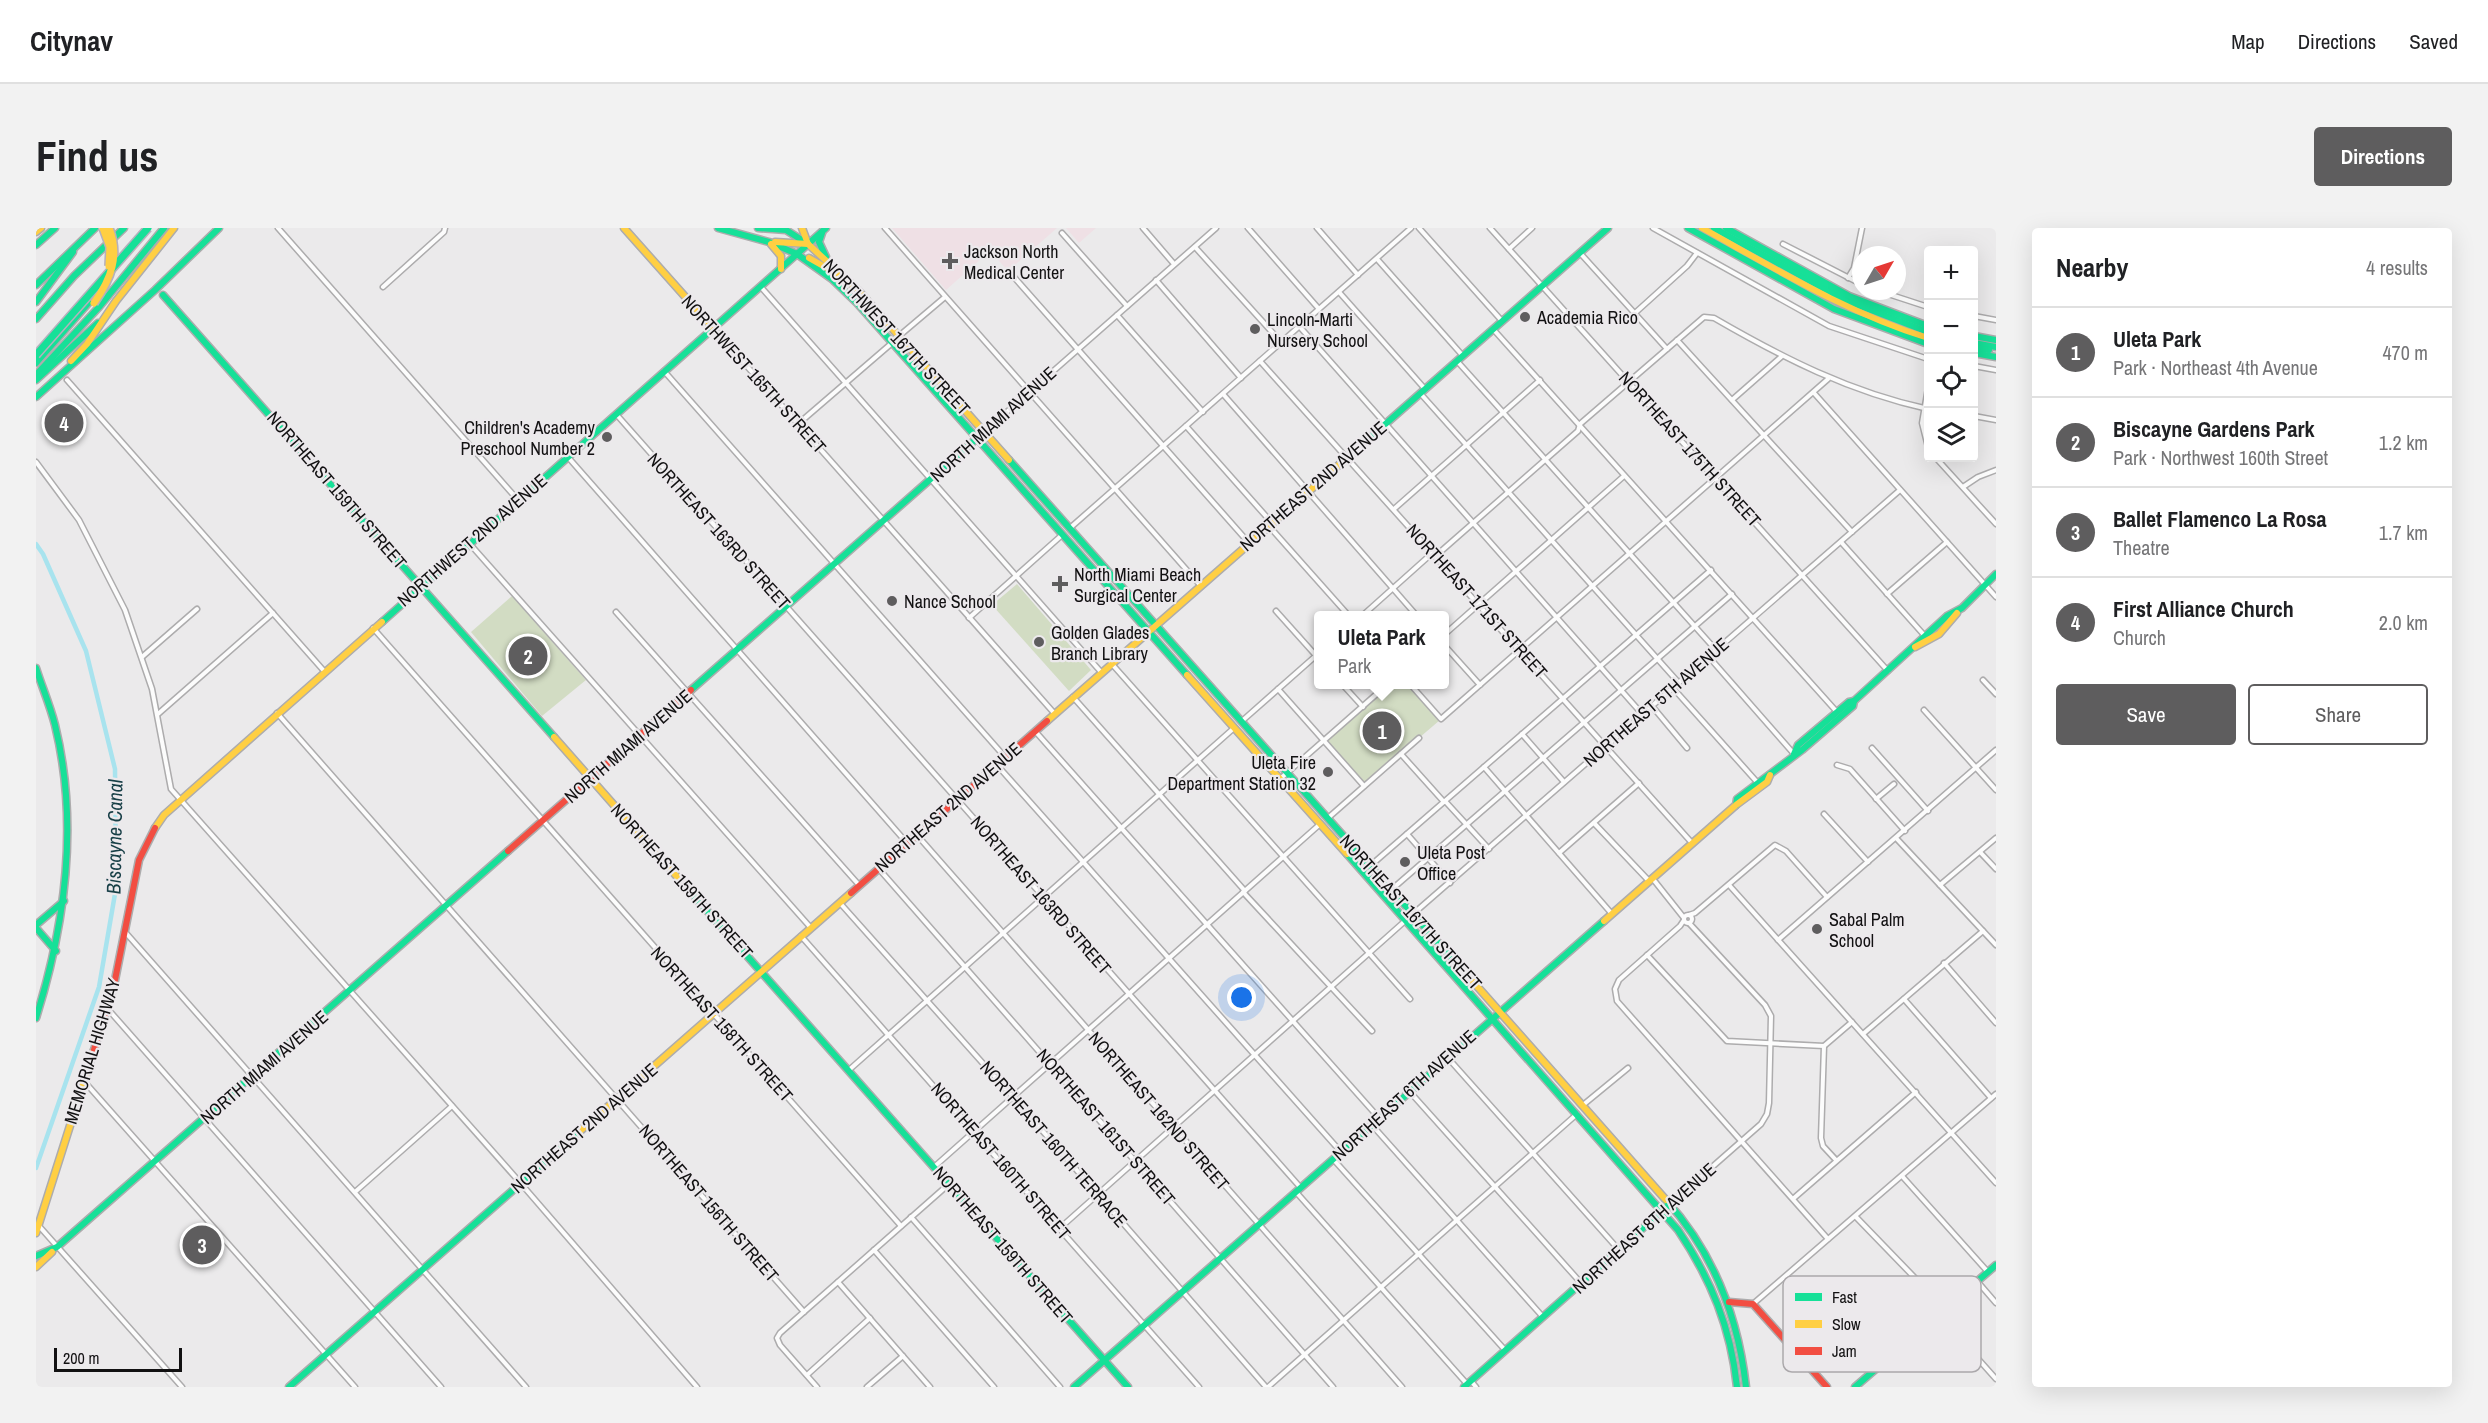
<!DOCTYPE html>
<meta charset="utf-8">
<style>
:root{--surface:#fff;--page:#f2f2f2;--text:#202124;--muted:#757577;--line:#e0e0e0;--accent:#5e5d5e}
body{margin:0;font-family:"Archivo Narrow",sans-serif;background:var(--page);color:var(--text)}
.controls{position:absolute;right:18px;top:18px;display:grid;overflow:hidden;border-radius:6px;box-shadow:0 6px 24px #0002}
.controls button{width:54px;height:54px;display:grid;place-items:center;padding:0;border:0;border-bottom:2px solid var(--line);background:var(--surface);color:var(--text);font:30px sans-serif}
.compass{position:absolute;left:1816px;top:18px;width:54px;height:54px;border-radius:50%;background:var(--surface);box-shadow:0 6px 24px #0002;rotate:51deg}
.scale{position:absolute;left:18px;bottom:15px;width:128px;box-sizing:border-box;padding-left:6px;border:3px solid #121112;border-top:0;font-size:16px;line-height:21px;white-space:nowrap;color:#121112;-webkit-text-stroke:4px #ece9ec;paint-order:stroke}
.you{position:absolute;left:1206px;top:770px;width:21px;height:21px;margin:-15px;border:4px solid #fff;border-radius:50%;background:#1a73e8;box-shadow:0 0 0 9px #1a73e833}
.badge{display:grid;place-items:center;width:39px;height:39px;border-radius:50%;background:var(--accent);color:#fff;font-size:20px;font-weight:700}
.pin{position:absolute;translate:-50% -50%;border:3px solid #fff;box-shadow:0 2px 6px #0006}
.popup{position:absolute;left:1278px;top:383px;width:135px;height:78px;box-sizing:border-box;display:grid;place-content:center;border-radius:6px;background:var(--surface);filter:drop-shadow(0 2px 4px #0005);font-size:20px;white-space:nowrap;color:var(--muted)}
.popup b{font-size:22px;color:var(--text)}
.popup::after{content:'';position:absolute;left:50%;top:100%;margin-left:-12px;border:12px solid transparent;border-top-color:var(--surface)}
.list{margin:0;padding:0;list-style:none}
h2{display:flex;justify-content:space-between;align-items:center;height:78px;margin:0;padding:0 24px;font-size:26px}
h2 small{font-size:20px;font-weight:400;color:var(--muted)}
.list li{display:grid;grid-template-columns:39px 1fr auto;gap:18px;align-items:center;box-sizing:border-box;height:90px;padding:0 24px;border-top:2px solid var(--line)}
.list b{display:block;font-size:22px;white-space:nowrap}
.list p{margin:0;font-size:20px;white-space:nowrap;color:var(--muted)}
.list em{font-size:20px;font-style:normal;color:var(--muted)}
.actions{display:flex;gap:12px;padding:18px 24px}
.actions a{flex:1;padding:14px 0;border:2px solid var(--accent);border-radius:6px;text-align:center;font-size:21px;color:var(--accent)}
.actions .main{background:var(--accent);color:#fff}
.icon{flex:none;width:33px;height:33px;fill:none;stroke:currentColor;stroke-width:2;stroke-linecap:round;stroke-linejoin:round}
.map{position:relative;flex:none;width:1960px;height:1159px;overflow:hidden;border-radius:6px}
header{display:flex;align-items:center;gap:36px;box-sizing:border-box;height:84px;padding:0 30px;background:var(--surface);border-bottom:2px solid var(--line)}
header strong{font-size:28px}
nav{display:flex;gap:33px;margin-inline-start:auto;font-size:21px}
.intro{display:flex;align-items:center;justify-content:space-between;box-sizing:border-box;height:144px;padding:0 36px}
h1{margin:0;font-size:42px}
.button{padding:15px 27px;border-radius:6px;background:var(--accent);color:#fff;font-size:21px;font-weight:700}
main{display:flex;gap:36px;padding:0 36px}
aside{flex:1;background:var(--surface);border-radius:6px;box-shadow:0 6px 24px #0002}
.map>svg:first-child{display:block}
.medical{fill:#efe0e5}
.green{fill:#d2dcc3}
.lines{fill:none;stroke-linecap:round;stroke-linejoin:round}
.canal{stroke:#a8e3ee;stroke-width:4.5}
.street-casing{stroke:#adacad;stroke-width:7}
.fast-casing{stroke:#adacad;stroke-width:9}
.slow-casing{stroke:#adacad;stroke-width:9}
.jam-casing{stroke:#adacad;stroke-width:9}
.street{stroke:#fcfcfc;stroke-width:4}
.fast{stroke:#16e098;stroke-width:6}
.slow{stroke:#ffcf43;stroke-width:6}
.jam{stroke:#f24e42;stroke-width:6}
.fast-bridge-casing{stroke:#b6b0bc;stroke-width:10;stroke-linecap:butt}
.slow-bridge-casing{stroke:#b6b0bc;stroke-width:10;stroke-linecap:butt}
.fast-bridge{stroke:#16e098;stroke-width:7}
.slow-bridge{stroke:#ffcf43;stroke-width:7}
.poi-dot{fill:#5e5d5e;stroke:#ece9ec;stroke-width:2}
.labels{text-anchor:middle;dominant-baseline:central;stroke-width:4.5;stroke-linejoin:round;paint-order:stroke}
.poi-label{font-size:18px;fill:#121112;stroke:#ece9ec;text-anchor:start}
.street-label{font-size:18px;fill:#121112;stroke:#ece9ec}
.water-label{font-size:20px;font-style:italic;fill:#173f46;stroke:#ece9ec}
.key{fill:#ece9ec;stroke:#aba8ab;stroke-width:1.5}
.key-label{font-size:16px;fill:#121112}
</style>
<header>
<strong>Citynav</strong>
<nav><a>Map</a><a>Directions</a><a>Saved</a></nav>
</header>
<div class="intro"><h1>Find us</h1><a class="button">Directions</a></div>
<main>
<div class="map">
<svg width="1960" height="1159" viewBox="0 0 1960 1159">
<rect width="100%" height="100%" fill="#ebeaeb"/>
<g class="medical">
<path d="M856 0H1021L972 43 954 23 910 62Z"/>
<path d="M1030 0H1060L1043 15Z"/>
</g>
<g class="green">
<path d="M981 356 1055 442 1033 463 956 377Z"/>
<path d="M476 368 550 452 506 488 435 404Z"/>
<path d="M1356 457H1372L1404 492 1329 556 1289 514Z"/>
</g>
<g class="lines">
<path class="canal" d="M0 316 7 326 50 423 79 541 80 660 63 759 0 940"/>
<defs>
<g id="street">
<path d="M242 0 482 272"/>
<path d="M849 0 1164 357"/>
<path d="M1107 0 1138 36"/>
<path d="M1212 0 1283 81"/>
<path d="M1281 0 1322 47"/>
<path d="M1383 0 1466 93"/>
<path d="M1454 0 1852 443"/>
<path d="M1617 0 1793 98 1892 131"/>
<path d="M1026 5 1091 78"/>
<path d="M1747 16 1825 56"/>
<path d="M1159 19 1245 114"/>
<path d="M1473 21 1496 0"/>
<path d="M1544 25 1631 121"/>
<path d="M1341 31 1427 128"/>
<path d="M977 48 1213 315"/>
<path d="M1812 50 1818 40 1826 0"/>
<path d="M1120 52 1205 150"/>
<path d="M347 59 408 4 409 0"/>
<path d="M725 59 1065 444"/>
<path d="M1843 63 1892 79"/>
<path d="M1303 64 1389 161"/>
<path d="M1599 85 1651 38 1661 25"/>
<path d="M1081 87 1167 184"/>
<path d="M1938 88 1960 92"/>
<path d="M1263 98 1607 487"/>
<path d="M677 100 1018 485"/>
<path d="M1457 101 1801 484"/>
<path d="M863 108 909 69"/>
<path d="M1641 112 1816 304"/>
<path d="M1224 133 1656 615"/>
<path d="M1421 133 1680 422"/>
<path d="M1938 138 1960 142"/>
<path d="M628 143 969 529"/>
<path d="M31 152 288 443"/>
<path d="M1892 160 1886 195 1892 219"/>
<path d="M1384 165 1643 455"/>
<path d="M1778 165 1960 369"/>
<path d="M1187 166 1381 388"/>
<path d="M1696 172 1745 129"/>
<path d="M580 186 1264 959"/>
<path d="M1938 188 1960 192"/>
<path d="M762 196 856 115"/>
<path d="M1150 198 1236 295"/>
<path d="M948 204 1180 0"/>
<path d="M531 228 871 615"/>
<path d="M1900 230 1960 296"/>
<path d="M0 234 43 292 89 382 116 461 135 561 481 951 661 1159"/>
<path d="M1927 259 1942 249 1960 242"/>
<path d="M1358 281 1504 152"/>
<path d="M1233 298 1313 388"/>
<path d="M1034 300 1375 0"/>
<path d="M1805 314 1888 407"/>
<path d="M433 315 775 700"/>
<path d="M1851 366 1911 314"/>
<path d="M1240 383 1283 431"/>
<path d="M580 384 823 657"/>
<path d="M1326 388 1393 328 1403 325 1542 203 1544 196 1668 89 1678 90C1747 130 1814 164 1892 181"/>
<path d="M933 390 1026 307"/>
<path d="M337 400 865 998"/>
<path d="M1409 406 1588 248"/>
<path d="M1409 418 1444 457"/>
<path d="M106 429 161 381"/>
<path d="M1673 429 1758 526"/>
<path d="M1075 435 1374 771"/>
<path d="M1947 452 1960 466"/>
<path d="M1306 456 1327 479"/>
<path d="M1374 456 1405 491 1792 151"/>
<path d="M1637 460 1721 554"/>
<path d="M1242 461 1328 558"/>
<path d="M1037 469 1209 663"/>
<path d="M1616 478 1651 520"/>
<path d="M1888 482 1960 562"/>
<path d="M241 485 768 1084"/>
<path d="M122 486 237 385"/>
<path d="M1206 493 1283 425"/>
<path d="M999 503 1343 890"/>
<path d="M1486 506 1528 554"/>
<path d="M1836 520 1892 583"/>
<path d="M1365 526 1408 574"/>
<path d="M961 537 1305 924"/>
<path d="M1801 537 1814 541 1869 603"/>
<path d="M1448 539 1576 686"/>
<path d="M1244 551 1352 456"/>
<path d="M1840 571 1858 556"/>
<path d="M1409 573 1453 621"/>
<path d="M1788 586 1832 634"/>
<path d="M1292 590 1383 510"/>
<path d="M1558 595 1613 653"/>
<path d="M1371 606 1414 655"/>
<path d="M881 607 1366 1159"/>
<path d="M1860 610 1960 717"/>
<path d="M1944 624 1960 641"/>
<path d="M1523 625 1603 555"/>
<path d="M1334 638 1675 342"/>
<path d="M843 641 1297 1159"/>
<path d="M1617 651 1648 690"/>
<path d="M1693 657 1960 955"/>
<path d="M1904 657 1960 610"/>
<path d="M1355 662 1696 366"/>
<path d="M1207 664 1336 803"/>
<path d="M804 675 976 868 1230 1159"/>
<path d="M1377 686 1864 262"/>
<circle cx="1652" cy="691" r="4"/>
<path d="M1653 687 1659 685 1739 617 1750 623 1791 669"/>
<path d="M1648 692 1644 698 1583 752 1579 761 1581 773 1792 1011"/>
<path d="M90 705 490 1159"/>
<path d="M765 708 1163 1159"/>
<path d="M1742 712 1960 522"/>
<path d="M1611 727 1691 813 1788 818 1816 794"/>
<path d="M1908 735 1960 795"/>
<path d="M1868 771 1955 870"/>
<path d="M71 780 405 1159"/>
<path d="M1827 806 1947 703"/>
<path d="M1788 818 1785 910 1787 918 1800 932"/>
<path d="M1412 830 1583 1022"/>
<path d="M813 842 1198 500"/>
<path d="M47 852 319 1159"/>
<path d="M1374 864 1545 1055"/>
<path d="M1547 877 1592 840"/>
<path d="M1336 897 1507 1089"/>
<path d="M1297 931 1469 1122"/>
<path d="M898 939 1283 597"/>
<path d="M1866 948 1952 1044"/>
<path d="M319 964 416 878"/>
<path d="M1260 964 1431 1156"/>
<path d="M1758 970 1880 864"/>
<path d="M1634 976 1725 896 1731 886 1733 875 1735 788 1729 777 1653 695"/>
<path d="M875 989 1024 1159"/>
<path d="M1820 989 1909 1081"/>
<path d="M3 998 146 1159"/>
<path d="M1024 1000 1369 693"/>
<path d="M838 1022 958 1159"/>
<path d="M1941 1053 1960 1075"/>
<path d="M802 1054 894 1159"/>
<path d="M1717 1076 1960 866"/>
<path d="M1903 1087 1960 1151"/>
<path d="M771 1147 834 1090"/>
<path d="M1435 1153 1440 1159"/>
<path d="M781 1159 744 1117 741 1110 744 1105 913 956"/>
<path d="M831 1159 867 1128"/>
<path d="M1232 1159 1541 886"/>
</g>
<g id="fast">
<path d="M682 0 733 14 761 26"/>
<path d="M722 0 750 2 772 16"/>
<path d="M1652 0 1798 81 1892 116"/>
<path d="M1678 0 1809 72 1892 104"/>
<path d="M1690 0 1813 68 1892 98"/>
<path d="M786 5 783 14 790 29"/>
<path d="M0 17 19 0"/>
<path d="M761 26 796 51 821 75 1151 447"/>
<path d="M761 26 790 0"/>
<path d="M0 57 59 0"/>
<path d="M127 67 518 509"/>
<path d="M0 74 37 24"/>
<path d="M0 91 38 48 88 0"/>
<path d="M1938 108 1960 112"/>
<path d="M1938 115 1960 119"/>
<path d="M1938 120 1953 122"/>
<path d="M1938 125 1960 129"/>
<path d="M0 135 55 72"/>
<path d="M0 147 63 79 128 0"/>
<path d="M0 152 62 95"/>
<path d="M0 169 119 62 183 0"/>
<path d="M973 232 1432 748"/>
<path d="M1304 236 1572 0"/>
<path d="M346 394 761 26"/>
<path d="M0 440C6 459 14 477 19 497 43 595 30 694 0 790"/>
<path d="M655 462 948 204"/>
<path d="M1758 526 1762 517 1813 474 1818 473 1911 388 1926 380 1960 346"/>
<path d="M1700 577 1701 571 1766 522 1817 478 1818 473"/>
<path d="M1311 626 1642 1002C1675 1051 1695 1100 1701 1159"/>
<path d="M651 660 1092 1159"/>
<path d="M0 697 28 673"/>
<path d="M0 700 20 723"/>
<path d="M1630 972C1678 1025 1702 1088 1710 1159"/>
<path d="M0 1028 21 1019 472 623"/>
<path d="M253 1159 543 904"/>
<path d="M1038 1159 1568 693"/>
<path d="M1428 1159 1634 976"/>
<path d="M1819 1159 1960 1037"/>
</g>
<g id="slow">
<path d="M588 0 677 100"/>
<path d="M766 0 772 16 821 61 973 232"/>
<path d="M1666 0C1740 41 1811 85 1892 110"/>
<path d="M0 4 5 0"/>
<path d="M739 14 772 16"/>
<path d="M735 16 745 28V41"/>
<path d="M773 30 803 47"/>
<path d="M35 133 51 116 80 73 138 0"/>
<path d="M1879 419 1903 406 1921 385"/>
<path d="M1151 447 1311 626"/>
<path d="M1011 493 1304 236"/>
<path d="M518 509 651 660"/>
<path d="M119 600 128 587 346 394"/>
<path d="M1568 693 1700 577 1731 554 1734 547"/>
<path d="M1432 748 1630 972"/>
<path d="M543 904 815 665"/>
<path d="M0 1005 58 822"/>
<path d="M0 1039 16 1024"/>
</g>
<g id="jam">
<path d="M472 623 655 462"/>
<path d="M815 665 1011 493"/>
<path d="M58 822 78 757 103 632 119 600"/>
<path d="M1693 1074 1717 1076 1791 1159"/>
</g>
</defs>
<use href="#street" class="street-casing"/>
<use href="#fast" class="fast-casing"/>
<use href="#slow" class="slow-casing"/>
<use href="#jam" class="jam-casing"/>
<use href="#street" class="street"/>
<use href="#fast" class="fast"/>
<use href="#slow" class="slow"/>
<use href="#jam" class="jam"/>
<defs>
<path id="fast-bridge" d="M0 127 112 0"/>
<g id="slow-bridge">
<path d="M67 0 74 19 73 38"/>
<path d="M58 75C75 51 84 28 73 0"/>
</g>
</defs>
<use href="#fast-bridge" class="fast-bridge-casing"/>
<use href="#slow-bridge" class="slow-bridge-casing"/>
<use href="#fast-bridge" class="fast-bridge"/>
<use href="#slow-bridge" class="slow-bridge"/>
</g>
<g class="poi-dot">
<path d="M911 24h6v6h6v6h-6v6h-6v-6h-6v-6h6z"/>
<circle cx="1489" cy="89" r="6"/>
<circle cx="1219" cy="101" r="6"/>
<circle cx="571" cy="209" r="6"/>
<path d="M1021 347h6v6h6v6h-6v6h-6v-6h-6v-6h6z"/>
<circle cx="856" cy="373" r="6"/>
<circle cx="1003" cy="414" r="6"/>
<circle cx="1292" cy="544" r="6"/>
<circle cx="1369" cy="634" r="6"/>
<circle cx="1781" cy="701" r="6"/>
</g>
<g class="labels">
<g class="poi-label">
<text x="928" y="23">Jackson North<tspan x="928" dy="21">Medical Center</tspan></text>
<text x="1501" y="89">Academia Rico</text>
<text x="1231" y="91">Lincoln-Marti<tspan x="1231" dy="21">Nursery School</tspan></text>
<text x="559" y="199" text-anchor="end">Children's Academy<tspan x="559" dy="21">Preschool Number 2</tspan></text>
<text x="1038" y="346">North Miami Beach<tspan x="1038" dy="21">Surgical Center</tspan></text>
<text x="868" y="373">Nance School</text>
<text x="1015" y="404">Golden Glades<tspan x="1015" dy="21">Branch Library</tspan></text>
<text x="1280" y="534" text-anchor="end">Uleta Fire<tspan x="1280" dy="21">Department Station 32</tspan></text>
<text x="1381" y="624">Uleta Post<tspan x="1381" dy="21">Office</tspan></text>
<text x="1793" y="691">Sabal Palm<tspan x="1793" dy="21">School</tspan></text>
</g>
<g class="street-label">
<text transform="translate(861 109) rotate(47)">NORTHWEST 167TH STREET</text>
<text transform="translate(718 146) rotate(48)">NORTHWEST 165TH STREET</text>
<text transform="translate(957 196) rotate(-42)">NORTH MIAMI AVENUE</text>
<text transform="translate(1654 221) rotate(48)">NORTHEAST 175TH STREET</text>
<text transform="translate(1277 258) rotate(-41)">NORTHEAST 2ND AVENUE</text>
<text transform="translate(301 262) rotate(49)">NORTHEAST 159TH STREET</text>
<text transform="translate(683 303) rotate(48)">NORTHEAST 163RD STREET</text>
<text transform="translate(436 312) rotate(-41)">NORTHWEST 2ND AVENUE</text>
<text transform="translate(1441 373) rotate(48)">NORTHEAST 171ST STREET</text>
<text transform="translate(1620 474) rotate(-41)">NORTHEAST 5TH AVENUE</text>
<text transform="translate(592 518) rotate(-41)">NORTH MIAMI AVENUE</text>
<text transform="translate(912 579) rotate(-41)">NORTHEAST 2ND AVENUE</text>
<text transform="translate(646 653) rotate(48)">NORTHEAST 159TH STREET</text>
<text transform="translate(1005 667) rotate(49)">NORTHEAST 163RD STREET</text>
<text transform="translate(1375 684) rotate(48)">NORTHEAST 167TH STREET</text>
<text transform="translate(686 796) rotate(48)">NORTHEAST 158TH STREET</text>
<text transform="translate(56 823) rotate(-73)">MEMORIAL HIGHWAY</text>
<text transform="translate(228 839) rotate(-41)">NORTH MIAMI AVENUE</text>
<text transform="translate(1368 867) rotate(-42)">NORTHEAST 6TH AVENUE</text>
<text transform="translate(1123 883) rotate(49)">NORTHEAST 162ND STREET</text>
<text transform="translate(1070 899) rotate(49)">NORTHEAST 161ST STREET</text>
<text transform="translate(548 900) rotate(-41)">NORTHEAST 2ND AVENUE</text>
<text transform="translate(1018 916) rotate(49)">NORTHEAST 160TH TERRACE</text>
<text transform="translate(965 933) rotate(49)">NORTHEAST 160TH STREET</text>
<text transform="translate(673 975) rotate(49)">NORTHEAST 156TH STREET</text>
<text transform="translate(1608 1000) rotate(-42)">NORTHEAST 8TH AVENUE</text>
<text transform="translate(967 1017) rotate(49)">NORTHEAST 159TH STREET</text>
</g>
<g class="water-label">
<text transform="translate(78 609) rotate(-89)">Biscayne Canal</text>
</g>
</g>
<rect x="1747" y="1048" width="198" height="96" rx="9" class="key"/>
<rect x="1759" y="1065" width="27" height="8" fill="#16e098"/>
<rect x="1759" y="1092" width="27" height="8" fill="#ffcf43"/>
<rect x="1759" y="1119" width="27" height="8" fill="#f24e42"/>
<g class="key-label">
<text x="1796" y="1075">Fast</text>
<text x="1796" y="1102">Slow</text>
<text x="1796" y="1129">Jam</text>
</g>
</svg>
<div class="controls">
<button>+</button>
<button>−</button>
<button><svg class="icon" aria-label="locate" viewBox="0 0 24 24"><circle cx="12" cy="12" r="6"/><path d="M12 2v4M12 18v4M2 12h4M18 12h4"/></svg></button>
<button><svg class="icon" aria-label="layers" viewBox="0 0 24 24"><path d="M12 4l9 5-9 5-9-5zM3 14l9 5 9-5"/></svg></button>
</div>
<svg class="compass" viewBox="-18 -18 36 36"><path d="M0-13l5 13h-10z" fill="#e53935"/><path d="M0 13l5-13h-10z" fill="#757577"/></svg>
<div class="scale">200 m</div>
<div class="you"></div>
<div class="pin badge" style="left:1346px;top:503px">1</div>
<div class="popup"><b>Uleta Park</b>Park</div>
<div class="pin badge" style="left:492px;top:428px">2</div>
<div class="pin badge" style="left:166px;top:1017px">3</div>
<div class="pin badge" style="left:28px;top:195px">4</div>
</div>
<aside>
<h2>Nearby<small>4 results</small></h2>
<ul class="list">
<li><span class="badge">1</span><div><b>Uleta Park</b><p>Park · Northeast 4th Avenue</p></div><em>470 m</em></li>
<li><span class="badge">2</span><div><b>Biscayne Gardens Park</b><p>Park · Northwest 160th Street</p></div><em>1.2 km</em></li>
<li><span class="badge">3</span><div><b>Ballet Flamenco La Rosa</b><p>Theatre</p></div><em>1.7 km</em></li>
<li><span class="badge">4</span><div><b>First Alliance Church</b><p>Church</p></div><em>2.0 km</em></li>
</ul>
<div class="actions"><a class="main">Save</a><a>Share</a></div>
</aside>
</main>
